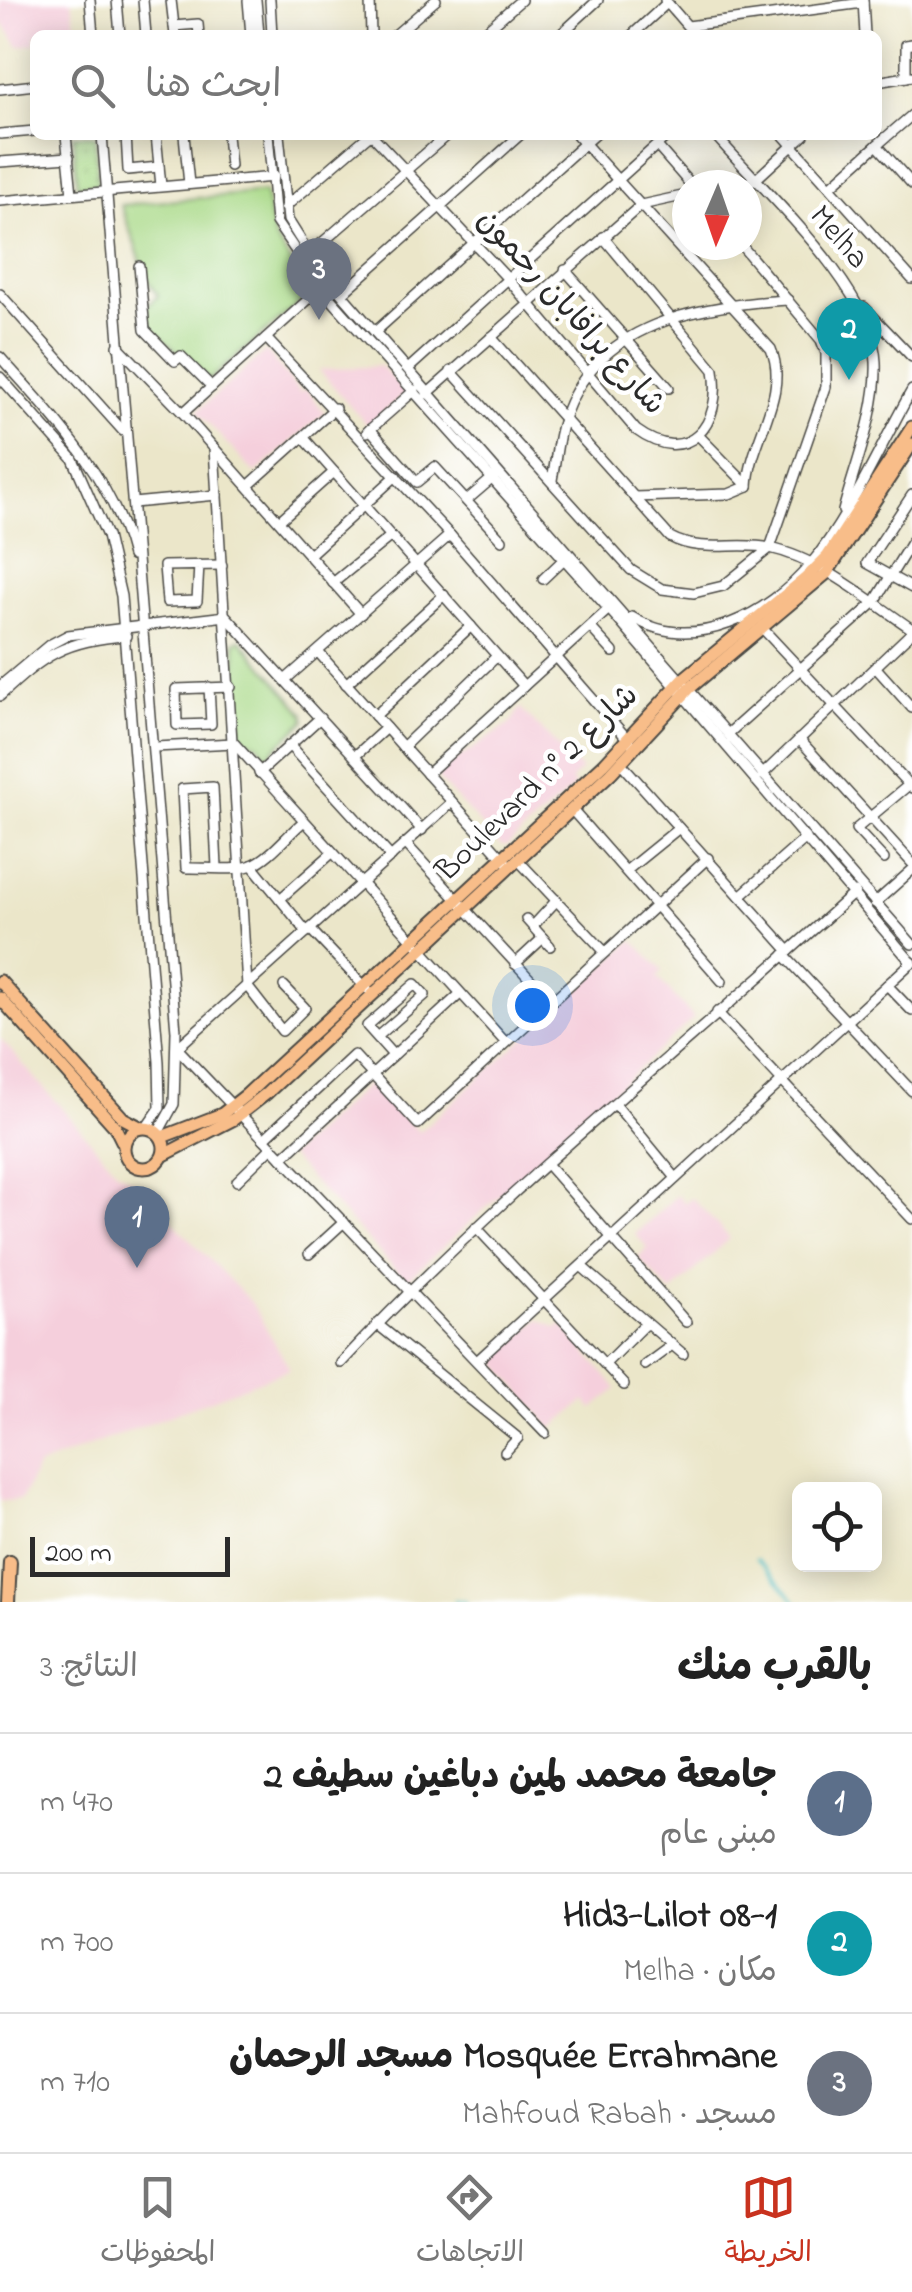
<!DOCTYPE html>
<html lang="ar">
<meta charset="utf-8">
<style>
:root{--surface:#fff;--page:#f6f6f6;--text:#222;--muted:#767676;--line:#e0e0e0;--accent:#c8321e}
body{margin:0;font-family:"Indie Flower","Playpen Sans Arabic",sans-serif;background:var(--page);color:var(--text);direction:rtl}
.controls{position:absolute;right:30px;bottom:30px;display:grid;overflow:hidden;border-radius:15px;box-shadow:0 5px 25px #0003}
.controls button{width:90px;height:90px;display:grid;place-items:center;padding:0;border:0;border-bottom:2px solid var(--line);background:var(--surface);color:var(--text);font:50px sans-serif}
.compass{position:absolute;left:672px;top:170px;width:90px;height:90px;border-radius:50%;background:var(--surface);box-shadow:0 5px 25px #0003;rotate:182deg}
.scale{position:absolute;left:30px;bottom:25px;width:200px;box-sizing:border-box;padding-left:10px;border:5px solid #2b2b2b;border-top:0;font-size:28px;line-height:35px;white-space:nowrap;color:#2b2b2b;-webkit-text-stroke:8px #fff;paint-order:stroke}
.you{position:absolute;left:532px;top:1005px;width:35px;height:35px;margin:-25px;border:8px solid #fff;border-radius:50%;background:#1a73e8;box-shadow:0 0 0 15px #1a73e833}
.badge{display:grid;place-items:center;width:65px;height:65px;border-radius:50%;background:var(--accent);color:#fff;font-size:32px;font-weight:700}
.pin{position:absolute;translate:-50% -82px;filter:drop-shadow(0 2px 5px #0008)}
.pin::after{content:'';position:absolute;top:52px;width:35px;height:30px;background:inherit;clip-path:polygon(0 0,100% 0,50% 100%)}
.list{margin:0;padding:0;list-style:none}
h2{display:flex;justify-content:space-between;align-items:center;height:130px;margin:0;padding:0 40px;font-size:42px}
h2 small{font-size:32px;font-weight:400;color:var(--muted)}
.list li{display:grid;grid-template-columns:65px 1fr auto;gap:30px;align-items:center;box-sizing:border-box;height:140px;padding:0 40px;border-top:2px solid var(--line)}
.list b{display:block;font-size:38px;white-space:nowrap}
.list p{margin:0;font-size:32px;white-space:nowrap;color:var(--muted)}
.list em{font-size:32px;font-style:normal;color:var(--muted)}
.icon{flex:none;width:55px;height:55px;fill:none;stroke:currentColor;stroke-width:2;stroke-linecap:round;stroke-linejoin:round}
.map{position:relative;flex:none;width:912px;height:1602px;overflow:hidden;direction:ltr}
.search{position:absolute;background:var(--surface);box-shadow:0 5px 25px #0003;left:30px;right:30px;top:30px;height:110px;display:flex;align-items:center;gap:25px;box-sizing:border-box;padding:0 35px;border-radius:15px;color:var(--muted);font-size:38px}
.sheet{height:550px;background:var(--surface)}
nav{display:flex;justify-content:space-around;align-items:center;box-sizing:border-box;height:140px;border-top:2px solid var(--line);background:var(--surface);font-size:28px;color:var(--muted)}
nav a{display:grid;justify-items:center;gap:5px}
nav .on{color:var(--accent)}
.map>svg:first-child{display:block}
.built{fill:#f5cfdc}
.grass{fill:url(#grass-dots);stroke:#6a8259;stroke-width:2.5}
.green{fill:#a9d987;stroke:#6a8259;stroke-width:2.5}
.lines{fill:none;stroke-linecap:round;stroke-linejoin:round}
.stream{stroke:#53c1c9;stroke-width:2.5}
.minor-casing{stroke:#484743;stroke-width:12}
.major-casing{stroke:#484743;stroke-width:15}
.highway-casing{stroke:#484743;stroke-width:16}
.minor{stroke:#fff;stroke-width:9}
.major{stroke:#f8bd89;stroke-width:11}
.highway{stroke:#f8bd89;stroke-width:12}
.labels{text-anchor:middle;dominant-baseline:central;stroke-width:9;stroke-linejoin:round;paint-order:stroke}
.street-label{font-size:32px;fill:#2b2b2b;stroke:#fff}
</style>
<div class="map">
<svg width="912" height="1602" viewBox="0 0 912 1602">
<defs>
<pattern id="grass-dots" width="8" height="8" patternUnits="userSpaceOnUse" patternTransform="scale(2.5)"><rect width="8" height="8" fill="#a9d987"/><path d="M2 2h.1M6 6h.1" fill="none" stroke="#92ba75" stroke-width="1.8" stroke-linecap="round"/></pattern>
</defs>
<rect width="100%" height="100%" fill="#fff"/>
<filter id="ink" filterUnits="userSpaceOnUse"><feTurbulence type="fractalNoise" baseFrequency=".01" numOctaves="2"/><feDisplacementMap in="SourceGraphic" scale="20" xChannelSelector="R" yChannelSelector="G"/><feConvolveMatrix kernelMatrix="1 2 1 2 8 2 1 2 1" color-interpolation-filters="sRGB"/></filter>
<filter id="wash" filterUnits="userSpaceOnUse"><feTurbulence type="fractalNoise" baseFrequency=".0048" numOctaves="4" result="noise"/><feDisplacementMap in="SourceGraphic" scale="40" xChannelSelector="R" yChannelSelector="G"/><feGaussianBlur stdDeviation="2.25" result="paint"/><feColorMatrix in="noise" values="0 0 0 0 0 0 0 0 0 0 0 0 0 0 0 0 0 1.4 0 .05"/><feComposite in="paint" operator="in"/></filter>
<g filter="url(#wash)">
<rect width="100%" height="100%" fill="#ebe6c9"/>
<g class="built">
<path d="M0 0H72L76 35H35V44L19 46 0 20Z"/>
<path d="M266 351 300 392 307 389 325 413 255 474 197 411Z"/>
<path d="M380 366 407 393 368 426 319 370Z"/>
<path d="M520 708 581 770 571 780 575 786 507 846H501L439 780 438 772 510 724Z"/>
<path d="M633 940 663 971 657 977 694 1018 406 1281 289 1156 371 1081 419 1132Z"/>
<path d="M0 1038 117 1171 134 1182 251 1302 290 1369 38 1466 21 1500 0 1501Z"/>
<path d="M677 1195 685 1203 692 1198 730 1238 671 1293 638 1258 648 1248 635 1234Z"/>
<path d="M539 1319 557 1328 562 1324 617 1389 593 1409 585 1401 552 1429 492 1358Z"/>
</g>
<path class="grass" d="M73 135H95L98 184 77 186Z"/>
<g class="green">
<path d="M265 192 274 237 311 293 209 380 149 327 145 308 158 296 147 279 121 205Z"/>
<path d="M240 639 304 713 305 721 266 757 259 744 240 738 235 642Z"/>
</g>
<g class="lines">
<g class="stream">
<path d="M756 1559 796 1602"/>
<path d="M455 1600 466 1602"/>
</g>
</g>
</g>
<g filter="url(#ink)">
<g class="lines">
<defs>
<g id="minor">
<path d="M90 0 93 35"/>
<path d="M117 0 120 35"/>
<path d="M143 0 146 35"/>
<path d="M171 0 175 35"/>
<path d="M248 0 251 35"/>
<path d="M256 0 259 35"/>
<path d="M270 0 272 35"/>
<path d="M370 0 371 35"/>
<path d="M665 0 695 35"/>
<path d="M863 0 865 35"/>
<path d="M174 26 198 24 199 35"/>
<path d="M688 26 863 3"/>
<path d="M395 35 436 0"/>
<path d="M481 35 521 0"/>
<path d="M560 35 598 0"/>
<path d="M632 35 667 3"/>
<path d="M906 77V45L912 44"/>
<path d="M877 82 912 76"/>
<path d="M0 89 35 85"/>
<path d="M912 115 877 145 912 184"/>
<path d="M0 134 35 131"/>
<path d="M66 135 72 194"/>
<path d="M102 135 176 1031 174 1104 158 1133"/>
<path d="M126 135 128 170 159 167"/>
<path d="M156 135 161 186"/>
<path d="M184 135 189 184"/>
<path d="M227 135 230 166"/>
<path d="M268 135 276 222 321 288 616 617 912 963"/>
<path d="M279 135 288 220 317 266 912 944"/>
<path d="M372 135 508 279 636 430C688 468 723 425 714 370L603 237"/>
<path d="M577 135 771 349C790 394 750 440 748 486L729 494 634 497"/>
<path d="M715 135C763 191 873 288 876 362 878 410 855 465 843 511"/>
<path d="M783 135 912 279"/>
<path d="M657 146 691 185"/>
<path d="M0 162 69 157"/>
<path d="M735 185 754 181 804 135"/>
<path d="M830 187 877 145"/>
<path d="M0 201 274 177"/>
<path d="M285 207 369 135"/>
<path d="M309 254 447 135"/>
<path d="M139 266 145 330 175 361 181 356 212 387"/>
<path d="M565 270 669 388"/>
<path d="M0 294 123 431"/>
<path d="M342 294 520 135"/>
<path d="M864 307 912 357"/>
<path d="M375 332 594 135"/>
<path d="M491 337 670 537C701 554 737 541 770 548 821 559 869 600 912 629"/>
<path d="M266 338 450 535 631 743"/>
<path d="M118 346 183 413 361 614"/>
<path d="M0 357C52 415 113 478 132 556"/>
<path d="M408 369 668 135"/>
<path d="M451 371 631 570 662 589 694 593 723 586 770 548 826 387V353L821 340 741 245"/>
<path d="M0 377 73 459 107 536 121 596 159 1062 160 1108 146 1128"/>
<path d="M427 394 641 205 687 195"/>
<path d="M183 413 321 288"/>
<path d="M370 429 417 482 435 467 502 540"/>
<path d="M367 432 415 390"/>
<path d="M698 435 748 486"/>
<path d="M303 437 524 686"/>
<path d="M214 448 247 986 282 1031 305 1008 284 986"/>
<path d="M552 480C556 460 557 438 564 419 595 322 700 305 788 300"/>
<path d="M248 486 335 408"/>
<path d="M912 495 867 563 912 588"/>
<path d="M467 500 495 476"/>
<path d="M133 503 217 495"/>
<path d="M279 521 334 472"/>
<path d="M309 555 396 476"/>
<path d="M199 565 197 601 167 602 164 566 222 565"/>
<path d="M543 579 564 559"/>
<path d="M333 583 391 536"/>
<path d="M632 617C694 655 769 614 810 565 850 517 881 444 912 390"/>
<path d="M591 628 613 652"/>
<path d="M763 629 912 788"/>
<path d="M318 652 506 862"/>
<path d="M877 669 912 708"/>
<path d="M285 680 450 535"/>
<path d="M346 684 444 595"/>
<path d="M0 686 49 645 68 635 226 616 422 830"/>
<path d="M209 687 211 724 177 725 176 689 231 687"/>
<path d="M0 696C44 655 65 640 126 636"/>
<path d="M375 716 471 626"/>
<path d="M729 733 874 603 912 541"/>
<path d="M799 739 912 863"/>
<path d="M289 745 391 857"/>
<path d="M155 747 234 743 506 1043"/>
<path d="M403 747 497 656"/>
<path d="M355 756 386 728"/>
<path d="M621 763 789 951"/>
<path d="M259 773 320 718"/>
<path d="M427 774 610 608"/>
<path d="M762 775 912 632"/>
<path d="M572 810 722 981"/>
<path d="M406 844 551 1002"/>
<path d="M517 859 605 952"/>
<path d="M884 859 856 829 910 784"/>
<path d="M252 865 307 932"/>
<path d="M217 867 213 787 182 789 186 868C205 867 235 872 252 865 270 858 288 834 303 822"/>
<path d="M626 871 679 828"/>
<path d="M740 896 806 838"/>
<path d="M280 899 331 854"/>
<path d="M875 903 912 870"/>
<path d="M526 919 550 946"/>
<path d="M533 926 557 900"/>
<path d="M310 929 367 989"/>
<path d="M784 955 912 1091"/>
<path d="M515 964 543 938"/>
<path d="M887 985 912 1011"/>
<path d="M717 1012 912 1219"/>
<path d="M377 1037 425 995 415 984 367 1026 393 1055"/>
<path d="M177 1048 545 1433"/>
<path d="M177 1048 452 802"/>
<path d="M615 1104 676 1178"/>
<path d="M264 1139 354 1055 418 1124 708 858"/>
<path d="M282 1158 460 994"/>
<path d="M547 1164 686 1322"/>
<path d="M237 1181 272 1147"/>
<path d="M476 1227 624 1385"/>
<path d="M309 1254 344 1222"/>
<path d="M581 1266 683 1354"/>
<path d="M377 1324 518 1438 505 1452"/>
<path d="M478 1360 912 962"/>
<path d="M341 1363C499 1193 683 1049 855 892"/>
<path d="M605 1364 645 1324"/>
<path d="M645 1365 672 1345"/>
</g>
<g id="major">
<path d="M0 981 123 1118 140 1127"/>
<path d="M0 998 115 1127 124 1145"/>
<circle cx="144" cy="1148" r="20"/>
<path d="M162 1137 222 1114 246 1095 604 764 683 679 806 578 827 557 912 427"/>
<path d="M164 1155 234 1119 267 1093 611 773 690 688 827 573 912 444"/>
</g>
<path id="highway" d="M8 1602 10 1562"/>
</defs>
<use href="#minor" class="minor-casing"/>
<use href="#major" class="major-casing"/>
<use href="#highway" class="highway-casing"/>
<use href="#minor" class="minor"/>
<use href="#major" class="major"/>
<use href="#highway" class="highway"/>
</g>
</g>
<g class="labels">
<g class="street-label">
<text transform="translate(838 238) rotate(49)">Melha</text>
<text transform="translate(570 313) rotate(48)">شارع برافابان رحمون</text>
<text transform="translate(538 784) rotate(-44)">Boulevard n° شارع 2</text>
</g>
</g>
</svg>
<div class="controls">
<button><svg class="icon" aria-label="locate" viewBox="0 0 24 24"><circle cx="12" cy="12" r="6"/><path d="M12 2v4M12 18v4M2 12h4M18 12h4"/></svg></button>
</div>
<svg class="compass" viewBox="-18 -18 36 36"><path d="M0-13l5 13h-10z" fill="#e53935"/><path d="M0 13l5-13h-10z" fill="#767676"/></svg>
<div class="scale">200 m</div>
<div class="you"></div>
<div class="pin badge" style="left:137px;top:1268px;background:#5c6f8a">1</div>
<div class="pin badge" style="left:849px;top:380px;background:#0f9aa8">2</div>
<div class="pin badge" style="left:319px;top:320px;background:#6b7280">3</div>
<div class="search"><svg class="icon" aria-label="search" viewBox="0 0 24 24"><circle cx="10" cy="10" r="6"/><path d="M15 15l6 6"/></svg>ابحث هنا</div>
</div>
<section class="sheet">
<h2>بالقرب منك<small>النتائج: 3</small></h2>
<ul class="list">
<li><span class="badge" style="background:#5c6f8a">1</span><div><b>جامعة محمد لمين دباغين سطيف 2</b><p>مبنى عام</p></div><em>470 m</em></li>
<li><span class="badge" style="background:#0f9aa8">2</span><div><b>Hid3-L.ilot 08-1</b><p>مكان · Melha</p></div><em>700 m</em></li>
<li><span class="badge" style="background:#6b7280">3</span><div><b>Mosquée Errahmane مسجد الرحمان</b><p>مسجد · Mahfoud Rabah</p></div><em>710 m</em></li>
</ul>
</section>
<nav>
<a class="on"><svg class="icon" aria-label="map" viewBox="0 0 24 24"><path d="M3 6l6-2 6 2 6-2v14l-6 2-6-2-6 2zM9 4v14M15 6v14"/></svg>الخريطة</a>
<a><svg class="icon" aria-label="directions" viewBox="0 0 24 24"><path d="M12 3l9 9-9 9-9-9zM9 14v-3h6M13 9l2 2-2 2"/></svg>الاتجاهات</a>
<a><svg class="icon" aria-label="saved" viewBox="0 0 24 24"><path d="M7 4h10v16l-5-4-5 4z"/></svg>المحفوظات</a>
</nav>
